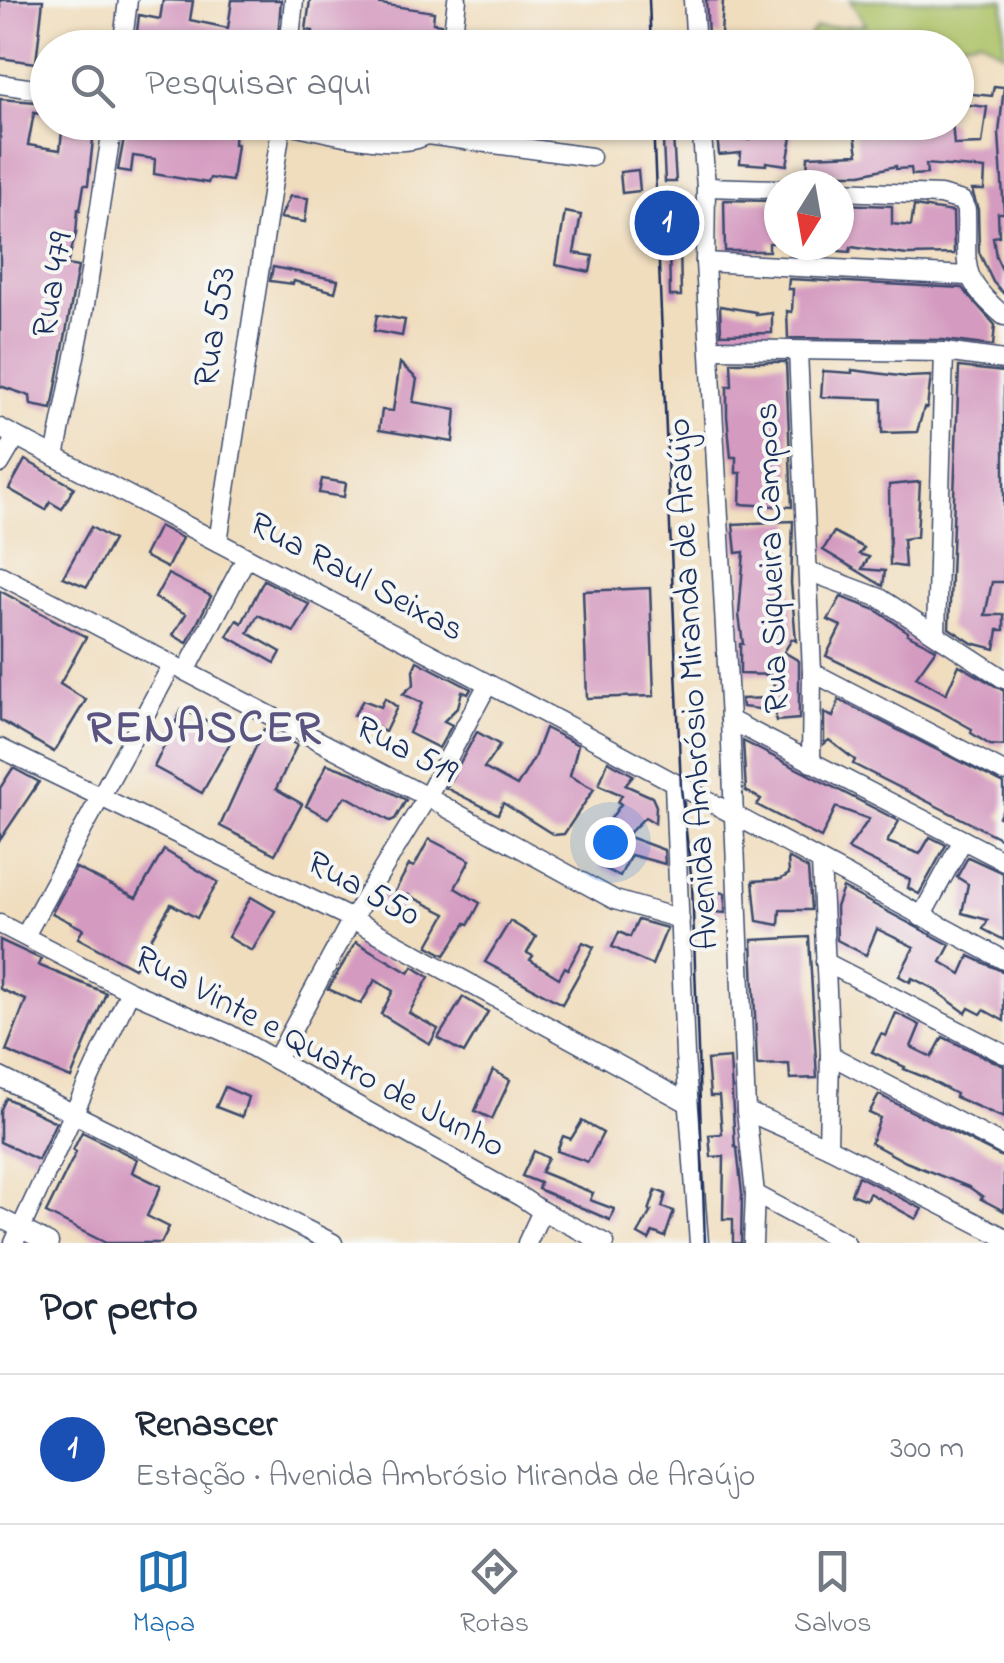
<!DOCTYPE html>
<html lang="pt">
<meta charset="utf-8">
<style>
:root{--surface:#fff;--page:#f2f2f3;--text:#1f2937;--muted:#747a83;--line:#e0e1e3;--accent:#1f6fb2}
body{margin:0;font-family:"Indie Flower",sans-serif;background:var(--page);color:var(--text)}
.compass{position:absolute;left:764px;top:170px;width:90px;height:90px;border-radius:50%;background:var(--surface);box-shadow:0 2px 8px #0004;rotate:191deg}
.you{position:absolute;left:610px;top:842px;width:35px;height:35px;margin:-25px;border:8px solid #fff;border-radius:50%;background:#1a73e8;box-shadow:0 0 0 15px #1a73e833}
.badge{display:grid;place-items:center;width:65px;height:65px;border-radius:50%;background:var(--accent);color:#fff;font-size:32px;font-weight:700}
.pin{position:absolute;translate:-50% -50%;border:5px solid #fff;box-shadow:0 2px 10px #0006}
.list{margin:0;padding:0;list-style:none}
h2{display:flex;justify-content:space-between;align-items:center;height:130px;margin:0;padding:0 40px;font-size:42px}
h2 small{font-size:32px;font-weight:400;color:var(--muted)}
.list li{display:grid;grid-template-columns:65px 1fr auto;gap:30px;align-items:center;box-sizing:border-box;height:150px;padding:0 40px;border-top:2px solid var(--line)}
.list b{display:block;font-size:38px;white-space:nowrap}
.list p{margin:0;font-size:32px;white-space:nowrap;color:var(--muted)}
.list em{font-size:32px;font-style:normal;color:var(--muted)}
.icon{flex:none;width:55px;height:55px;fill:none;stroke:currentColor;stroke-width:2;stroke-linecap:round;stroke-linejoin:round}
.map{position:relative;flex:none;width:1004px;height:1243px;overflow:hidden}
.search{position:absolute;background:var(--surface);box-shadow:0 2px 8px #0004;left:30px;right:30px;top:30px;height:110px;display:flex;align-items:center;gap:25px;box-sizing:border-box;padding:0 35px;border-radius:55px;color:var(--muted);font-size:38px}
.sheet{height:280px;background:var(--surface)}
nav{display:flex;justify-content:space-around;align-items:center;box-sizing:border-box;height:140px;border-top:2px solid var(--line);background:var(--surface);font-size:28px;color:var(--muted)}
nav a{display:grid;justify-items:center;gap:5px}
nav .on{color:var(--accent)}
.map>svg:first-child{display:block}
.green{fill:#adc267;stroke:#647862;stroke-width:2.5}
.building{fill:#d49ac0}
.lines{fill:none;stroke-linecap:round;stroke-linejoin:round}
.street-casing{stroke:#3b496c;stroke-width:21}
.street{stroke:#fff;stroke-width:18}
.tram{stroke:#1b2f5e;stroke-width:2.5}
.labels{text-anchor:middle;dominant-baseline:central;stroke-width:8;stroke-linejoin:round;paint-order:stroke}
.street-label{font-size:35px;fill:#1b2f5e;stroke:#f6f6f2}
.district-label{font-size:45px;font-weight:bold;letter-spacing:2.5px;fill:#5c5480;stroke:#f6f6f2}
</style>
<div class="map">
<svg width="1004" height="1243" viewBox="0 0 1004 1243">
<rect width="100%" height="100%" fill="#f6f6f2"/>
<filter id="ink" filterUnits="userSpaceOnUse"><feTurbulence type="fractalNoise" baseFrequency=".01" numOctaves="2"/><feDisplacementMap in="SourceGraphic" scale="20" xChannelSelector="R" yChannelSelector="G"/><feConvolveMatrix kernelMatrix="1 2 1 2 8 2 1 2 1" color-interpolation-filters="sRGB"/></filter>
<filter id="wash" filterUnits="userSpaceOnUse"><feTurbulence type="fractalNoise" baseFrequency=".0048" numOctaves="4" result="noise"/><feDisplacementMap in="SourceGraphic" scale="40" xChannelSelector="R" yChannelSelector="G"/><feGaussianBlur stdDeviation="2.25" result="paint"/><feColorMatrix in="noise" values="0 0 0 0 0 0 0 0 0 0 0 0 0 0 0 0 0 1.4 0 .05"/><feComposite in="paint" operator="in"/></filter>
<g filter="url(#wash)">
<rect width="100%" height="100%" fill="#f0ddbd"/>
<path class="green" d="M850 0H1004V54L981 39 931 47H801L815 28 866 25Z"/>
<g id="blocks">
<g class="building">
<path d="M0 0H43L36 63 0 58Z"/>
<path d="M163 0 193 1 190 20 228 28 232 0H281L277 48H135L139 15 160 19Z"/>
<path d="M310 0H380V4L434 12 433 23 441 24 439 48H311L313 31 306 30Z"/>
<path d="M706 0H723L721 35H708Z"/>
<path d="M994 86 1004 87 999 133 1004 213H998L999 236 993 237 996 257 1004 274V294L993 282 979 252 978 210 972 190H984L985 169 926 164 927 174 912 175 911 168 896 169V166L861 174H807L808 156 858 154 853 122H952L954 145 982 144 987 107 962 104 963 93 992 96Z"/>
<path d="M0 99 48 103V115L34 113 28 145 60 150 63 122H95L88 185H84L80 210 78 209 76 234 67 265 78 267 52 409 31 405 30 396 0 386Z"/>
<path d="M127 122H235L234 144H237L232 181 210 178 208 183 154 174 155 159 133 156 131 172 118 170Z"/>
<path d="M662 122H672L676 182H665Z"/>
<path d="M716 122H729L730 137 750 140 753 122H774L773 128 793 131 787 165 766 162V165L740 163 741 153 719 155Z"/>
<path d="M638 170 640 191 622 193 620 172Z"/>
<path d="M290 196 308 198 305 222 280 218Z"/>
<path d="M724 200 772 201V207H778L779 243H769V251H725Z"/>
<path d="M839 204 892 206V224L911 226 914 206 953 212 954 254 907 255 851 247 850 252 839 251Z"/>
<path d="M565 212 581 215 574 253 593 256 590 272 556 265Z"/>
<path d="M680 242 681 296H670L669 243Z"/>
<path d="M273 267 338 280 335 292 294 281 293 284 270 281Z"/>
<path d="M789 279 962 288 995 325 993 346 944 340 788 338 787 311 792 312 793 289H788Z"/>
<path d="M720 306 756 312V315L772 313V333L721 334Z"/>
<path d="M377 315 405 320 402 336 374 331Z"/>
<path d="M731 362H786L792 507 740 504 741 473H736V457H731L727 416V386H732Z"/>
<path d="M400 363 417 379 413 402 456 409 453 442 379 430 382 410 393 411Z"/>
<path d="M959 367 1004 372V582H992L985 615H1004V630H998L995 649 972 643 949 628Z"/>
<path d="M852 370 907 377 931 376 927 408H924L917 432 882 433V399L821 397 823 371 852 373Z"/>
<path d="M25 460 74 487 62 509 50 502 46 510 9 489Z"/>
<path d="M322 479 346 483 344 497 319 493Z"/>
<path d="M920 482 917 537 903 539 905 567 890 565 889 485Z"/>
<path d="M793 521 791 583 796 641 792 639 784 652 799 661V719L776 721 775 711 742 707 741 699 772 698 775 675 740 674V644H743L739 615 744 552 736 553 733 524Z"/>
<path d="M159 526 182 538 167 568 144 556Z"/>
<path d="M91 527 113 540 87 587 63 577Z"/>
<path d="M834 532 864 548 859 554 869 557 862 569 885 571 883 586 823 550Z"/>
<path d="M168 574 211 596 187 643 173 635 186 614 155 598Z"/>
<path d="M264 580 310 605 294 632 258 615 248 633 281 652 275 663 227 636 237 620 242 623Z"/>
<path d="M650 588 654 696 587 698 583 591Z"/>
<path d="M0 591 86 637 60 684 86 700 54 752 0 720Z"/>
<path d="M841 597 876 610 908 632 907 634 936 649 916 677 946 694 959 665 1004 691V746L990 745 971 733 972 729 938 710 826 656 841 626 828 620Z"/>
<path d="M417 661 471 689 468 694 462 691 458 707 444 721 452 725 439 748 409 733 422 703 403 694 414 684 413 670Z"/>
<path d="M385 698 397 707 385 732 354 715 363 700 381 707Z"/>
<path d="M839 700 1004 784V807L999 817 1004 821V840L853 764 855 760 829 740 824 744V713L833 717Z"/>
<path d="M182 709 235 734 202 793 154 767Z"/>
<path d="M545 728 578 745 570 776 594 789 564 834 554 835 503 803 498 814 446 788 477 732 500 745 484 768 517 786 534 758Z"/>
<path d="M264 729 297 745 276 789 302 804 275 854 220 826Z"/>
<path d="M743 741 899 821 887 842 920 854 930 837 946 845 919 894 908 888 910 880 848 849 869 819 836 807 821 838 757 805 761 799 746 791Z"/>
<path d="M608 761 633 775 625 785 652 797 656 806 655 823 645 817 626 836 664 850 665 864 631 855 620 876 600 867 618 828 607 824 621 804 618 802 622 795 599 785Z"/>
<path d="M327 764 355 774 406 800 395 819 390 821 346 796 328 818 306 806Z"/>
<path d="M13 768 39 782 0 840V788Z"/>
<path d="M429 839 470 860 455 888 480 903 469 924 466 923 445 955 428 946 446 914 408 895 397 914 377 902 385 890 393 895 409 865 414 867Z"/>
<path d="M164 850 218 882 197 918 171 904 134 968 78 938 83 929 52 913 76 868 136 898Z"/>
<path d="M968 857 1003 873 1004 940 983 929 988 920 962 913 968 884 957 877Z"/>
<path d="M788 858 808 869 811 910H780L779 925 757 921 753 881 781 879 789 874Z"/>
<path d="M843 888 950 945 941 962 961 974 969 956 1004 972V1021L984 1010 981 1014 969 1008 966 1013 932 988 912 978 910 982 899 976 914 947 877 929 866 955 837 940 836 907Z"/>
<path d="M704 891 725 893V913L703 911Z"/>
<path d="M251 897 275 911 252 951 228 937Z"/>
<path d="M638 920 667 928 652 965 612 947 619 932 630 937Z"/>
<path d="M510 921 536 937 527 953 533 956 530 960 559 978 565 967 568 969 583 942 594 947 562 1004 485 962Z"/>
<path d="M809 937 817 1078 790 1079 789 1064 757 1065 752 940Z"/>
<path d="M0 940 41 959 38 965 106 993 71 1078 6 1051 26 1000 0 989Z"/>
<path d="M356 942 409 973 413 967 429 977 409 1013 438 1029 430 1044 381 1014 393 991 375 980 361 1004 328 989Z"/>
<path d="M463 997 488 1012 464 1053 438 1038Z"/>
<path d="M896 1013 920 1025 911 1047 932 1057 943 1037 1004 1066V1118L955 1097 956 1094 924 1077 904 1069 905 1067 872 1052 881 1034 886 1036Z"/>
<path d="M730 1058 735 1147 737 1148 742 1194 741 1243H733V1219H723L724 1156 711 1157 709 1135 722 1134 719 1096H710L707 1060Z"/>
<path d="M493 1070 510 1080 492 1119 475 1111Z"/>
<path d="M225 1087 248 1097 242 1117 216 1107Z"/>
<path d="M879 1095 1004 1158V1211L981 1199 983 1197 969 1187 906 1162 871 1143 880 1118 869 1113Z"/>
<path d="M6 1098 56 1122 38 1160 0 1142V1111Z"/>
<path d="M582 1121 603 1133 588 1162 557 1151 563 1136 571 1139Z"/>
<path d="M82 1132 137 1159 132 1172 161 1186 147 1216 169 1227 161 1243H106L46 1213 76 1152 73 1150Z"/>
<path d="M534 1151 548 1158 541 1172 593 1193 590 1200 614 1209 610 1220 538 1189 540 1183 522 1176Z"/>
<path d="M858 1176 922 1209 916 1219 869 1193 866 1200 851 1194Z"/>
<path d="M656 1190 666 1194 662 1207 674 1211 665 1237 653 1232 649 1240 638 1234 651 1211H649Z"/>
</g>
</g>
</g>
<g filter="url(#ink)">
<use href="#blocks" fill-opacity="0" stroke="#3b496c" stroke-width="2.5"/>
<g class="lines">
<defs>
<g id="street">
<path d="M693 0 696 48"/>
<path d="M122 48 128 0"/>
<path d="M289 48 294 0"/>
<path d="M451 48 457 0"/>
<path d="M0 84 48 91"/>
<path d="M278 122C316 129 380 148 417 139 428 136 435 129 443 122"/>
<path d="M701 122 706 187 705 262 730 720 746 1111 755 1194 753 1243"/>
<path d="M427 135 591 157"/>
<path d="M706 187 779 189"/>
<path d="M839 191 940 195 962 201 966 210C968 267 957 276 1004 316"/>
<path d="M705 262 968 276"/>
<path d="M711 349 944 352 1004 360"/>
<path d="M798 351 812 672 811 763"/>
<path d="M0 428 582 733 1004 960"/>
<path d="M55 457 84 311 113 122"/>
<path d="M0 464 16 437"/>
<path d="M218 542 282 122"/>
<path d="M808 571 880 598 1004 679"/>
<path d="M0 575 427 797 615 900 680 919"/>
<path d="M936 634 944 352"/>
<path d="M186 671 245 560"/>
<path d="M812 672 1004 772"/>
<path d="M730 720 1004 861"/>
<path d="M0 748 352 919 688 1103"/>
<path d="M674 784 685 1055 699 1243"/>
<path d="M821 862 830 1055 828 1147"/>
<path d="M921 917 963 840"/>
<path d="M0 924 130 991 229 1034 521 1197 542 1211 605 1243"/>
<path d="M25 936 172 665"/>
<path d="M825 962 1004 1054"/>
<path d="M830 1055 1004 1146"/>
<path d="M276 1060 352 919 427 797 488 684"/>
<path d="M0 1077 333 1243"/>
<path d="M746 1111 828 1147 1004 1237"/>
<path d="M755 1194 846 1243"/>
<path d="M0 1218 49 1243"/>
<path d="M14 1243 130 991"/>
<path d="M527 1243 542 1211"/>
</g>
</defs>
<use href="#street" class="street-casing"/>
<use href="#street" class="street"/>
<g class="tram">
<path d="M649 0 651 48"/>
<path d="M653 122 681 788 692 883 705 1243"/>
</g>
</g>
</g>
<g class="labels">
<g class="street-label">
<text transform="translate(54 285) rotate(-80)">Rua 479</text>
<text transform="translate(216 327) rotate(-81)">Rua 553</text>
<text transform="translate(773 558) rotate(-92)">Rua Siqueira Campos</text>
<text transform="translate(356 578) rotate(28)">Rua Raul Seixas</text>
<text transform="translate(694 684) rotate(-93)">Avenida Ambrósio Miranda de Araújo</text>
<text transform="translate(406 751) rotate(27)">Rua 519</text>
<text transform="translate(363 890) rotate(28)">Rua 550</text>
<text transform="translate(319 1053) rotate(28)">Rua Vinte e Quatro de Junho</text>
</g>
<g class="district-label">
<text x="205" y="730">RENASCER</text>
</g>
</g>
</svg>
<svg class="compass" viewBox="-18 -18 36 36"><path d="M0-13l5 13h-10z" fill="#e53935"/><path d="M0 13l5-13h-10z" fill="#747a83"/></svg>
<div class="you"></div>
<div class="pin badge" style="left:667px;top:223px;background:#1a4fb4">1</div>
<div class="search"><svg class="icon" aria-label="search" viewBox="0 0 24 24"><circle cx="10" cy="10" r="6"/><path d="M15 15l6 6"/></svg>Pesquisar aqui</div>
</div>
<section class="sheet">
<h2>Por perto<small></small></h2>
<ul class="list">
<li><span class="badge" style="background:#1a4fb4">1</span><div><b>Renascer</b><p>Estação · Avenida Ambrósio Miranda de Araújo</p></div><em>300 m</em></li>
</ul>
</section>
<nav>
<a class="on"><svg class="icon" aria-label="map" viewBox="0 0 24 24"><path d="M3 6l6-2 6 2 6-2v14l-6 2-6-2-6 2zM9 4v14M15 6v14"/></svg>Mapa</a>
<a><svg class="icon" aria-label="directions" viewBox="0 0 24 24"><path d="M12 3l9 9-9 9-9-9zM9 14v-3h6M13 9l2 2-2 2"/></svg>Rotas</a>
<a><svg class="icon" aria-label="saved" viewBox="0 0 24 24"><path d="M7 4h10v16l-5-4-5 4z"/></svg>Salvos</a>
</nav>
